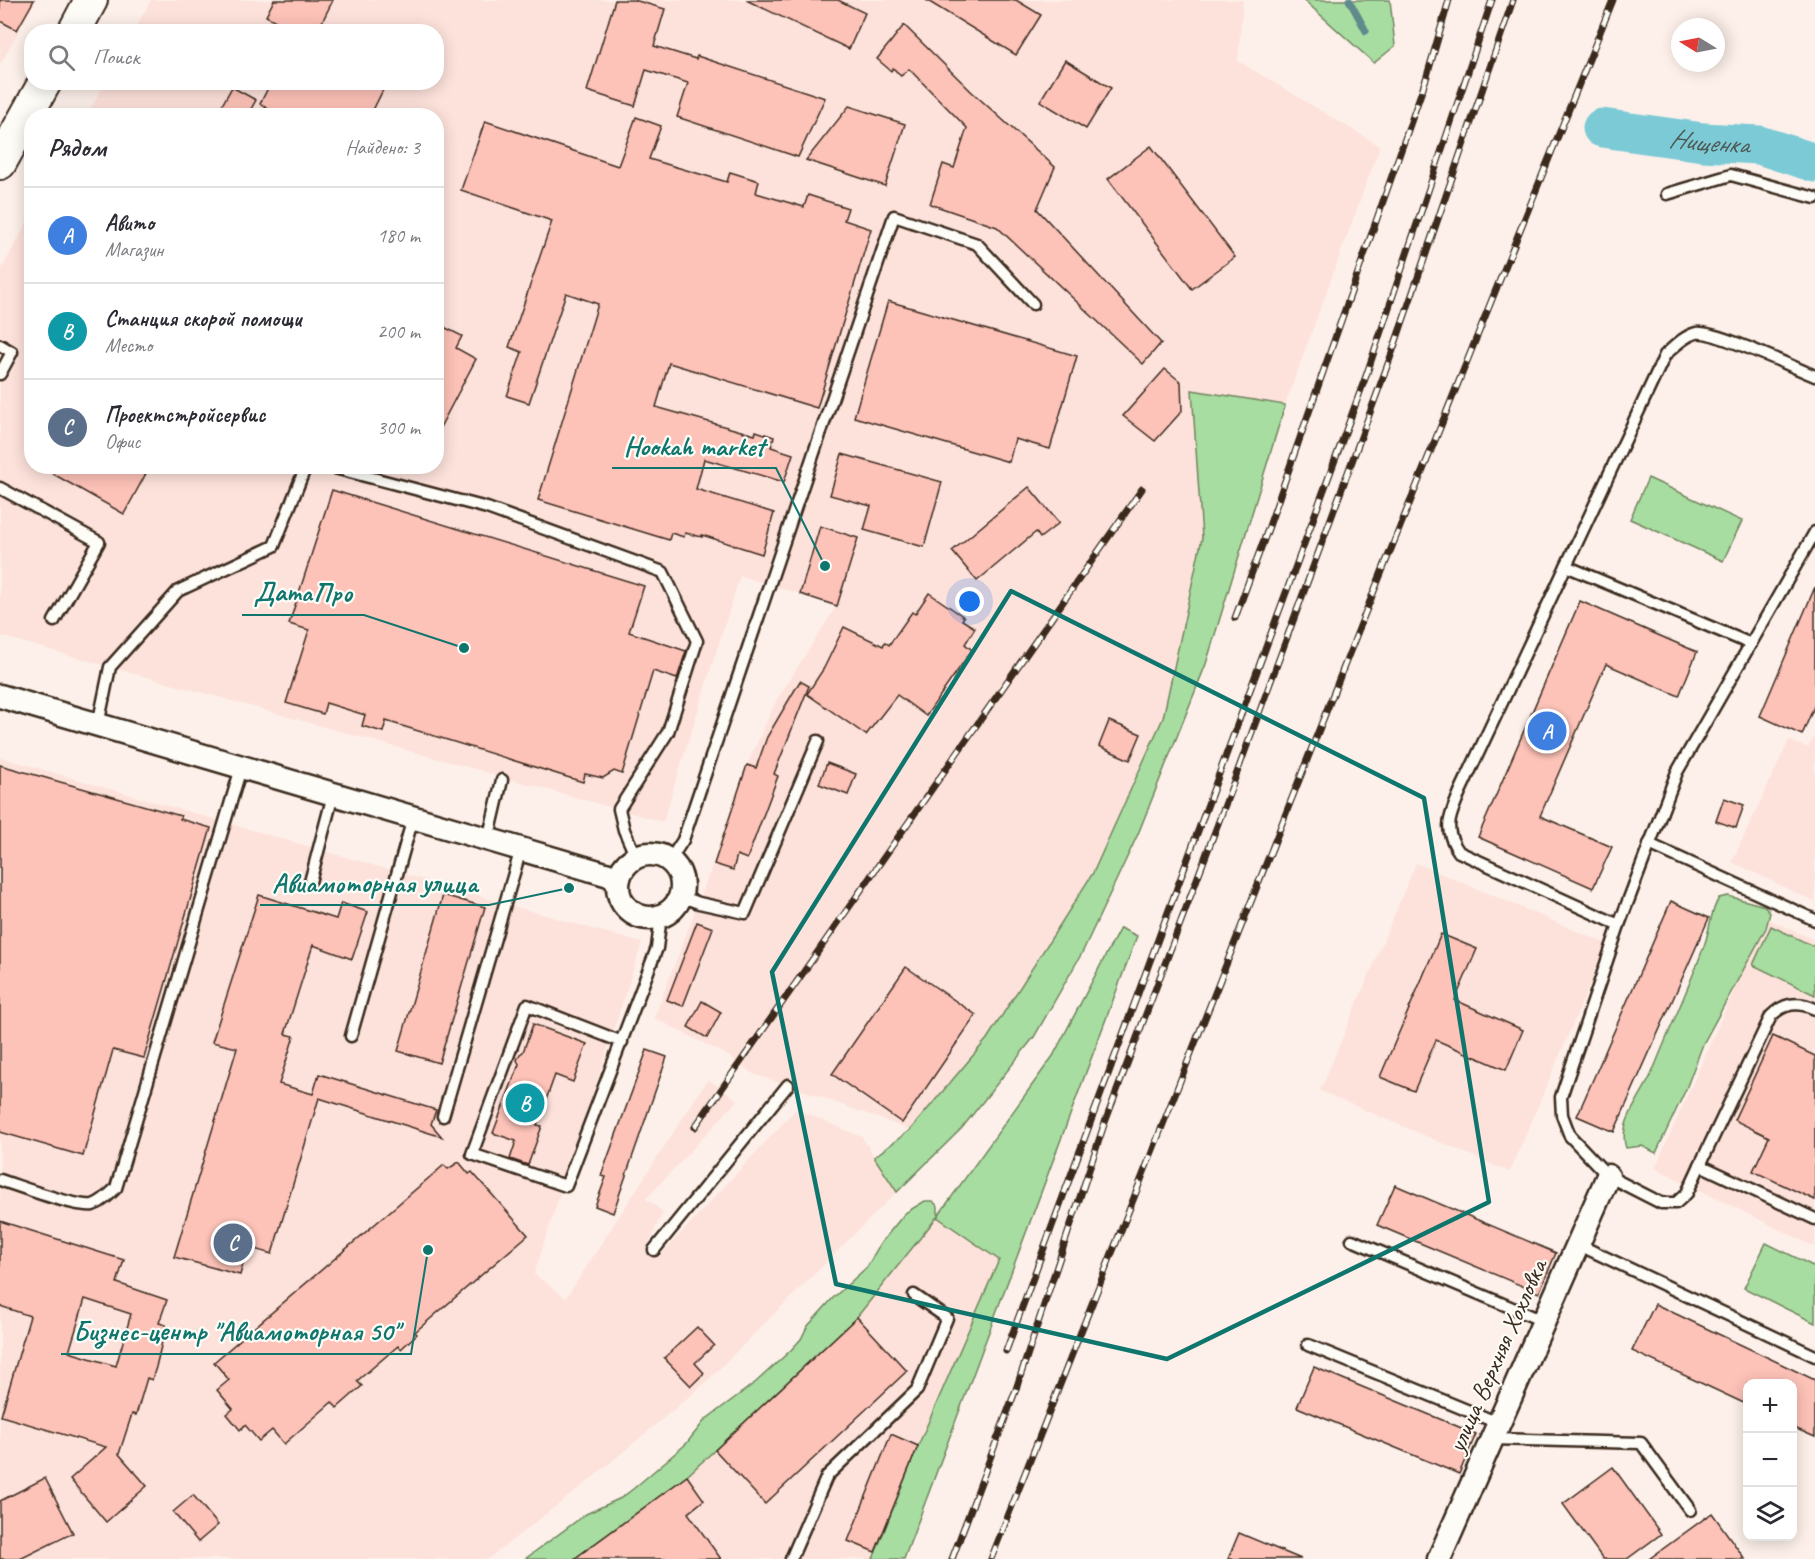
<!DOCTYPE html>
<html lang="ru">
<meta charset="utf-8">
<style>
:root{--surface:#fff;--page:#f2f2f3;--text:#2b2b33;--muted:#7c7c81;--line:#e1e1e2;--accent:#b45309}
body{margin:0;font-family:Caveat,sans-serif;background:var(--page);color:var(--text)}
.controls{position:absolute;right:18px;bottom:18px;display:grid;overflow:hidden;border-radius:12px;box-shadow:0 3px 15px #0003}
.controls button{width:54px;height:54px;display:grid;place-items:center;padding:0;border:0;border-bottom:2px solid var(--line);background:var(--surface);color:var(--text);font:30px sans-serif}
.compass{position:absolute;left:1671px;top:18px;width:54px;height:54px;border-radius:50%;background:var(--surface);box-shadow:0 3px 15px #0003;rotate:280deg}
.you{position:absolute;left:970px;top:602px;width:21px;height:21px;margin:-15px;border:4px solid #fff;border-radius:50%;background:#1a73e8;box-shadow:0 0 0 9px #1a73e833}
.badge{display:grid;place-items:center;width:39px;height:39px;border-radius:50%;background:var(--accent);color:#fff;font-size:20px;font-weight:700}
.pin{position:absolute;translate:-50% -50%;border:3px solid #fff;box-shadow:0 2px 6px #0006}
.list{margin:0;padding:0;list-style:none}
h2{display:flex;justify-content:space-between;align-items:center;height:78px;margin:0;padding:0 24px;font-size:26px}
h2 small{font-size:20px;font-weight:400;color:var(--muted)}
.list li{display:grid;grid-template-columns:39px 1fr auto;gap:18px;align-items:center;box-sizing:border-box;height:96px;padding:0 24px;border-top:2px solid var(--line)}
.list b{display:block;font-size:22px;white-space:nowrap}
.list p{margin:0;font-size:20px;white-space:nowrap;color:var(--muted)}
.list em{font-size:20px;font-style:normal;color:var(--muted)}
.icon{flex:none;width:33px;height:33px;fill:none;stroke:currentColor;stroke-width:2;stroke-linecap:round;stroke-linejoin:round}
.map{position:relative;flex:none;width:1815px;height:1559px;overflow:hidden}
.search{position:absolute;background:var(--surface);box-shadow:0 3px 15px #0003;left:24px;top:24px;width:420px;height:66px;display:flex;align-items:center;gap:15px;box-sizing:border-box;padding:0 21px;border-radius:24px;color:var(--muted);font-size:22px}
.panel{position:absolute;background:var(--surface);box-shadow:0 3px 15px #0003;left:24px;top:108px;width:420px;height:366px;border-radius:24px}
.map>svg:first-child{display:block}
.built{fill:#fde2db}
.green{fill:#a7dda0;stroke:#71845f;stroke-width:1.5}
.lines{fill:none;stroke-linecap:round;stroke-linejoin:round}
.stream{stroke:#618a8c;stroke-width:7}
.river{stroke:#7bcad6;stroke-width:39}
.building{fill:#fdc2b8;stroke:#3b2a1e;stroke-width:1.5;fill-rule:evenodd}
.lane-casing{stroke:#3b2a1e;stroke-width:15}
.street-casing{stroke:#3b2a1e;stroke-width:27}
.secondary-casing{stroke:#3b2a1e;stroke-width:36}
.lane{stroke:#fdfcf7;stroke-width:10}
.street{stroke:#fdfcf7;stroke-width:22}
.secondary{stroke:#fdfcf7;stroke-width:32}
.rail-casing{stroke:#3b2a1e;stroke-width:7}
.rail{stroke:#fdfcf7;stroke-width:4.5;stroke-dasharray:14;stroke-linecap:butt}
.marked{fill:none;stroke:#0f766e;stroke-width:4.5;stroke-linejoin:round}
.labels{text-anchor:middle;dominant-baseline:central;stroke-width:4.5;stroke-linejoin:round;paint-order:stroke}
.street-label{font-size:26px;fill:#3b2a1e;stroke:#fdfcf7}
.water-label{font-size:27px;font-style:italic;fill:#4e5a55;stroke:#fdfcf7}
.leader{fill:none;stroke:#0f766e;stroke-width:2}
.callout-dot{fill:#0f766e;stroke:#fdfcf7;stroke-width:2}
.callout-label{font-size:27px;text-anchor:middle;font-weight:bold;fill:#0f766e;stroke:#fdfcf7;stroke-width:4.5;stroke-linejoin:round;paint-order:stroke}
</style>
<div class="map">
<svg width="1815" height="1559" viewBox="0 0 1815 1559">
<rect width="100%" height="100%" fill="#fdf0ea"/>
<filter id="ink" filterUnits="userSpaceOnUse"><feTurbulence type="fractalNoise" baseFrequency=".0167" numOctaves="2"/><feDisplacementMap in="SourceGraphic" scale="12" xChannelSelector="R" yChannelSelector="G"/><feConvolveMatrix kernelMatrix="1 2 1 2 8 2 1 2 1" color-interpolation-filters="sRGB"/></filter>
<g filter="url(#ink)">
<g class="built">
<path d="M0 0H36L0 65Z"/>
<path d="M151 0H1243L1238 61 1380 146 1285 405 1192 390 1202 538 1163 718 1093 873 987 1039 910 1130 788 1085 755 1075 725 1054 654 1018 713 864 747 765 776 701 837 605 740 576 663 822 0 636V272L31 215 32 466H436V116L87 115 105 83 436 82V32L134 31Z"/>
<path d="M1815 735V902L1732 862 1789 740 1808 748Z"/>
<path d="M0 757 642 943 534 1274 566 1298 708 1079 738 1100 646 1199 663 1212 648 1245 661 1255 796 1109 862 1137 897 1192 702 1386 586 1483 488 1559H0Z"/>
<path d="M1416 863 1607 944 1510 1172 1320 1091Z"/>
<path d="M1766 918 1815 940V1247L1655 1168Z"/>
<path d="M937 1217 999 1259 918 1446 873 1559H574L687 1476 857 1317Z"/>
</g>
<g class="green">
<path d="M1304 0H1390L1395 46 1374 63Z"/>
<path d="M1192 390 1285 405 1206 664 1138 834 1082 953 1034 1037 962 1128 897 1192 874 1157 910 1130 987 1039 1093 873 1163 718 1202 538Z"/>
<path d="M1648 478 1742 521 1723 561 1630 519Z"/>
<path d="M1728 896 1765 906 1770 913 1766 928 1703 1044 1686 1089 1656 1153 1642 1146 1626 1148C1617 1123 1643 1095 1652 1073 1669 1030 1689 988 1704 946 1710 930 1710 912 1719 898Z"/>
<path d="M1771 926 1815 947V995L1753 965Z"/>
<path d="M1120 928 1137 936 904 1559H873L918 1446 999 1260 937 1217 857 1317 687 1476 574 1559H525L586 1514 621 1498 633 1489 686 1444 705 1420 756 1382 791 1350 801 1339 807 1327 833 1298 867 1267 880 1244 905 1213 925 1201H933L938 1207V1216L1053 1056Z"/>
<path d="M1766 1243 1815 1267V1323L1744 1288Z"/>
</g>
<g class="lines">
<path class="stream" d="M1349 0 1366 31"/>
<path class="river" id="s1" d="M1602 128 1703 142 1759 145 1815 163"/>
</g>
<g class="building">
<path d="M0 0H34L17 30 0 21Z"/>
<path d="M274 0H333L317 32H296L266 16Z"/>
<path d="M615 0H634L665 9 654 46 696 59 697 56 825 98 798 157 677 117 688 83 646 70 635 106 587 91Z"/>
<path d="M746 0H838L865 13 849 49Z"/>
<path d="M926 0H1016L1041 15 1016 55Z"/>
<path d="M904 25 972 92 1055 167 1037 209 1161 343 1143 364 997 227 930 204 943 164 954 168 967 128 909 69 901 76 893 68 891 71 877 59Z"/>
<path d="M1065 60 1111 88 1086 129 1040 101Z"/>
<path d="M271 82H387L370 116H279L260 104Z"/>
<path d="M232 87 256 100 247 116H216Z"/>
<path d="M849 106 905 124 885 186 806 160Z"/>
<path d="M636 117 661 126 649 159 727 182 730 172 759 181 756 193 804 207 808 195 848 208 844 220 871 229 817 408 669 363 656 407 755 435 756 431 774 437 771 447 793 454 784 482 704 459 696 489 774 513 762 554 702 535V537L685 533 684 537 671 533 669 540 538 500 598 304 566 293 529 403 507 396 522 352 509 347 552 221 461 190 485 121 618 166Z"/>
<path d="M1151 146 1235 257 1192 289 1108 179Z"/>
<path d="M888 301 1077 356 1050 449 1015 439 1009 462 854 417Z"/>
<path d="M436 323 462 336 456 348 476 359 436 435Z"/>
<path d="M1165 369 1181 382 1182 411 1155 441 1123 416Z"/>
<path d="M842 454 942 482 924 547 864 530 871 506 830 495Z"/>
<path d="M39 466H150L124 514Z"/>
<path d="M1029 487 1059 523 1040 538 1036 532 977 581 952 551Z"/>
<path d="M332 490 644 586 629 632 686 651 677 679 653 671 622 774 614 771 603 778 585 774 583 782 386 721 383 732 362 726 365 715 326 703 323 714 286 703 309 630 289 624Z"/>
<path d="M820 526 858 538 837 606 800 594Z"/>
<path d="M1815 587V704L1802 735 1760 716Z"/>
<path d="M929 593 964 617 962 620 975 628 965 644 972 650 926 716 897 695 866 735 807 694 824 668 844 627 883 646 885 642 889 645 912 612 915 614Z"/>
<path d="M1580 601 1697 652 1679 696 1606 664 1540 816 1612 847 1593 888 1478 837Z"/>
<path d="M800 681 809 686 774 774 778 776 747 859 737 855 733 870 714 864 747 765 756 768 767 737Z"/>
<path d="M1109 721 1141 734 1130 760 1099 746Z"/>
<path d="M827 763 856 774 848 795 819 784Z"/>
<path d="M0 765 181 816 180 819 211 828 144 1058 113 1050 83 1156 0 1132Z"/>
<path d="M1724 798 1744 805 1736 828 1716 821Z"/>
<path d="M259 895 336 919 341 903 368 912 352 959 313 945 285 1034 294 1036 279 1084 313 1094 319 1074 436 1110 431 1124 442 1137 319 1098 272 1254 248 1247 240 1275 174 1257 237 1048 212 1042Z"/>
<path d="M443 895 485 907 439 1063 398 1051Z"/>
<path d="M1671 901 1709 918 1614 1132 1577 1116Z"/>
<path d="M697 922 713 928 683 1006 667 1000Z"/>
<path d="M1441 934 1477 949 1455 1000 1523 1030 1506 1070 1436 1040 1414 1091 1380 1077Z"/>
<path d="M906 967 976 1015 902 1123 832 1074Z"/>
<path d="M702 1001 721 1012 707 1038 688 1027Z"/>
<path d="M533 1024 587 1044 573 1082 555 1075 537 1125 542 1126 528 1165 510 1159 516 1141 493 1133 519 1064 517 1060 520 1054 523 1052Z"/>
<path d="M1773 1036 1815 1056V1200L1753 1171 1769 1137 1734 1120Z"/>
<path d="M647 1050 667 1057 613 1213 595 1206 606 1177 601 1176Z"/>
<path d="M459 1162 469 1174 472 1172 528 1235 415 1332 417 1334 401 1349 398 1346 357 1381 362 1386 337 1408 332 1402 284 1444 272 1430 259 1441 245 1425 240 1430 227 1414 233 1409 217 1390 229 1380 214 1362 444 1165 448 1169Z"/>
<path d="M1395 1185 1556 1253 1539 1293 1377 1225Z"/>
<path d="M0 1221 124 1260 117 1283 167 1300 159 1323 166 1325 156 1367 152 1380 147 1378 136 1415 132 1414 119 1454 147 1486 106 1522 70 1479 106 1447 1 1416 30 1316 0 1306ZM85 1299 131 1314 116 1366 69 1352Z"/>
<path d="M1655 1304 1815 1380V1437L1792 1427V1383H1748V1405L1632 1351Z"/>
<path d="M857 1317 907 1371 765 1504 715 1450Z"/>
<path d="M697 1327 714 1345 695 1363 704 1373 691 1386 664 1358Z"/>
<path d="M1314 1367 1476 1434 1459 1474 1297 1407Z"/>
<path d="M891 1434 918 1446 875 1552 848 1541Z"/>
<path d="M1613 1467 1661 1534 1627 1559H1603L1563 1504Z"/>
<path d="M687 1476 704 1500 688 1513 721 1559H574Z"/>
<path d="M45 1478 73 1533 20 1559H0V1501Z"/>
<path d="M193 1495 218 1525 198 1542 173 1512Z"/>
<path d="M1712 1513 1745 1559H1649Z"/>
<path d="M1239 1533 1301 1559H1228Z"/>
</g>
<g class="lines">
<defs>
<g id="lane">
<path d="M1667 194 1731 175 1815 198"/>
<path d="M0 345 12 352 0 374"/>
<path d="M327 466 487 508 663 572 697 641 668 732 619 809 624 830 636 857"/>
<path d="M0 488 99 542 54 621"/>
<path d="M1566 566 1751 644"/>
<path d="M98 725 110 667 178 591 274 546 306 466"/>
<path d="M488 840 502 780"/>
<path d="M1649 844 1815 920"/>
<path d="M670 860 683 840 894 216 977 244 1033 304"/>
<path d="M310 882 333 795"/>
<path d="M680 896 699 903 745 913 818 741"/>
<path d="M1619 925 1459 852C1442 828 1450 817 1460 792L1665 355C1674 347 1684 336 1696 333 1712 329 1795 368 1815 376"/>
<path d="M1815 1009C1798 1001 1784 1003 1771 1016L1700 1165 1815 1219"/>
<path d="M351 1036 413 818"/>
<path d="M622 1042 527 1005 472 1154 566 1186 657 948 661 916"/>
<path d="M443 1116 521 849"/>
<path d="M1700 1165 1687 1193 1676 1203H1661L1608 1176 1570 1136 1562 1115 1561 1097 1619 925 1677 772 1815 532"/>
<path d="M0 1180C19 1186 76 1208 93 1205 102 1202 109 1195 116 1188L241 768"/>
<path d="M1352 1240 1543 1321"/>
<path d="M1577 1244 1815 1356"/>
<path d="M654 1250 788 1085"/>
<path d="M1308 1345 1498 1423"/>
<path d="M1491 1439 1641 1443 1690 1510"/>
<path d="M791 1559 827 1476 917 1390 947 1318 914 1295"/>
</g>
<g id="street">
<path d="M0 696 619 878"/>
<circle cx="650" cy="886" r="32"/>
<path d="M1439 1559 1608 1176"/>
</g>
<g id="secondary">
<path d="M74 32 91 0"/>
<path d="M0 163 45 82"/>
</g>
</defs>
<use href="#lane" class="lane-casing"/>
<use href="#street" class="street-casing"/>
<use href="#secondary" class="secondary-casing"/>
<use href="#lane" class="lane"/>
<use href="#street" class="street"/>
<use href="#secondary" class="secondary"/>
<defs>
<g id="rail">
<path d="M1235 618 1268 529 1427 76 1449 0"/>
<path d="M695 1127 1142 489"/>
<path d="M1006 1351 1366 376 1492 0"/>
<path d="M952 1559 1015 1392 1104 1125 1231 789 1392 353 1513 0"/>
<path d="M991 1559 1364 616 1613 0"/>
</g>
</defs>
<use href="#rail" class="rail-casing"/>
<use href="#rail" class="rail"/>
</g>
</g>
<path class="marked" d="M1011 591 1424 798 1489 1202 1167 1359 836 1284 772 972Z"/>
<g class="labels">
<g class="street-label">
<text transform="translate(1497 1356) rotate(-66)">улица Верхняя Хохловка</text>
</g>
<g class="water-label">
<text stroke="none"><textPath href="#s1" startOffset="108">Нищенка</textPath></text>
</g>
</g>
<path class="leader" d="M825 566L776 468H612M464 648L364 615H242M569 888L489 905H260M428 1250L411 1354H61"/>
<g class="callout-dot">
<circle cx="825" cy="566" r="6"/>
<circle cx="464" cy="648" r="6"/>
<circle cx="569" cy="888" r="6"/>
<circle cx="428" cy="1250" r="6"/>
</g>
<g class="callout-label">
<text x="694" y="455">Hookah market</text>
<text x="303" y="601">ДатаПро</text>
<text x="375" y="892">Авиамоторная улица</text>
<text x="236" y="1340">Бизнес-центр "Авиамоторная 50"</text>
</g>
</svg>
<div class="controls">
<button>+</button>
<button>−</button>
<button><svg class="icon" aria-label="layers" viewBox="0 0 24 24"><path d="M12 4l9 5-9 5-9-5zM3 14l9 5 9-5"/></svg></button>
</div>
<svg class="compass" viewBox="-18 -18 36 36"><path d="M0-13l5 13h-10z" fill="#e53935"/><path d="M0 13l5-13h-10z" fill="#7c7c81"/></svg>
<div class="you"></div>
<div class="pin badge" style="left:1547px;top:731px;background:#3f7fe0">A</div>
<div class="pin badge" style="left:525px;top:1103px;background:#0f9aa8">B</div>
<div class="pin badge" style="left:233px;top:1243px;background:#5c6f8a">C</div>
<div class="search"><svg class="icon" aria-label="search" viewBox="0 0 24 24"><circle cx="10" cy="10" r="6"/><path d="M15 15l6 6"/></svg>Поиск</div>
<section class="panel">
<h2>Рядом<small>Найдено: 3</small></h2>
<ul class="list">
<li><span class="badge" style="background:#3f7fe0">A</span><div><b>Авито</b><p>Магазин</p></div><em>180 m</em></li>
<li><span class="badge" style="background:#0f9aa8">B</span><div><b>Станция скорой помощи</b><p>Место</p></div><em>200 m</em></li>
<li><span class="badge" style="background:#5c6f8a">C</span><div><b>Проектстройсервис</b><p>Офис</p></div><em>300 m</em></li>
</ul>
</section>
</div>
